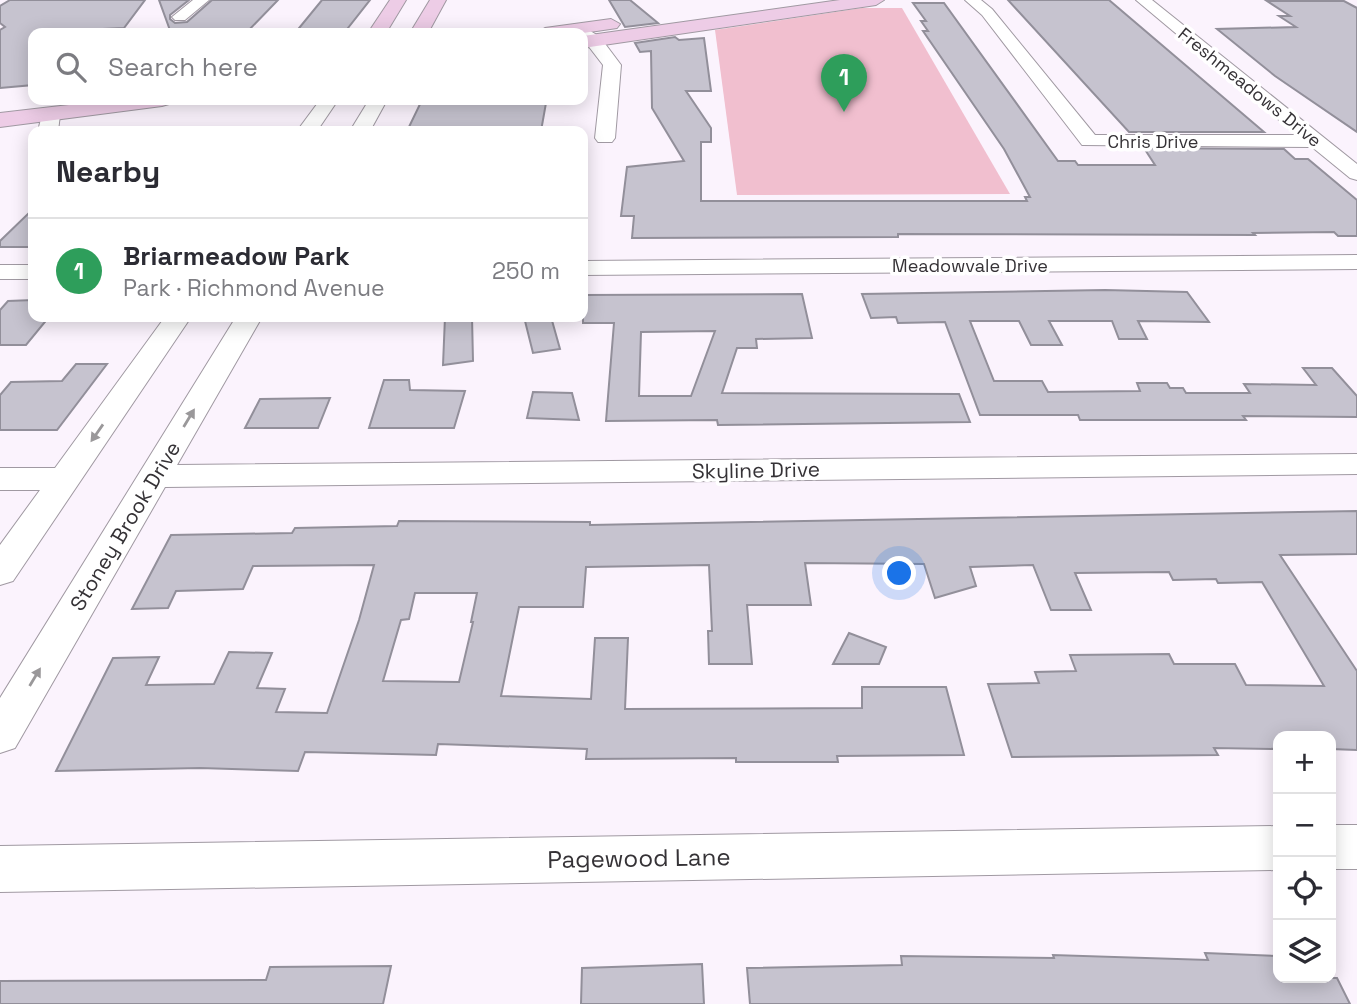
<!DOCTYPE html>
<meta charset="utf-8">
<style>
:root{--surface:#fff;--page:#f2f2f3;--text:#2b2b33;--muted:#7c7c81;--line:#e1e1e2;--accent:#337387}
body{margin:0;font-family:"Space Grotesk",sans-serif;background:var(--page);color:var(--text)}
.controls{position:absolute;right:21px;bottom:21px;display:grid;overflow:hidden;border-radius:14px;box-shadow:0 4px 18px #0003}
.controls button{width:63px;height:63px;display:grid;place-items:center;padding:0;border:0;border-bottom:2px solid var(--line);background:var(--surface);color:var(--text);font:35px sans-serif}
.you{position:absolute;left:900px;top:574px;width:24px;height:24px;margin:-18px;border:5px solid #fff;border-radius:50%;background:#1a73e8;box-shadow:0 0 0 10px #1a73e833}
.badge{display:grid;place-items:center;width:46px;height:46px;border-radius:50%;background:var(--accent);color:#fff;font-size:23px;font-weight:700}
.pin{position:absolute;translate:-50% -58px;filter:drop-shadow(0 2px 4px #0008)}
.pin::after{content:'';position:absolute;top:37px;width:24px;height:21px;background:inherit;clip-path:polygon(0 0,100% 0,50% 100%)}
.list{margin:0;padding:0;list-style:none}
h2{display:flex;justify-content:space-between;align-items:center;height:91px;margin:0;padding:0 28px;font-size:30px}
h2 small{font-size:23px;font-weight:400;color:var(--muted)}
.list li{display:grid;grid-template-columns:46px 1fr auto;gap:21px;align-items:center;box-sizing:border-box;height:105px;padding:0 28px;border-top:2px solid var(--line)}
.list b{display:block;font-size:26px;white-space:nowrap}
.list p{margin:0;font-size:23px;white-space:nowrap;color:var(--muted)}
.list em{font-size:23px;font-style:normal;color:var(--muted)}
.icon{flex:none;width:38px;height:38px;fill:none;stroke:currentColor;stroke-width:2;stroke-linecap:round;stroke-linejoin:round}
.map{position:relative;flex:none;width:1357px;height:1004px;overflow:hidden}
.search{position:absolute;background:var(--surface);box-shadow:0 4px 18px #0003;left:28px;top:28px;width:560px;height:77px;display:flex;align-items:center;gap:18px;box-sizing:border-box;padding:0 24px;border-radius:14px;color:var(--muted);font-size:26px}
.panel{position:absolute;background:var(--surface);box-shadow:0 4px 18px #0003;left:28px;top:126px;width:560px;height:196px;border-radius:14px}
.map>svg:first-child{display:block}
.green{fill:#f1bfcf}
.building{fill:#c6c3cf;stroke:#928f9a;stroke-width:2;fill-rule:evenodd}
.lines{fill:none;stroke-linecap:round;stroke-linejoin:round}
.street-casing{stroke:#a099a2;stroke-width:2}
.secondary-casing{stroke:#a099a2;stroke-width:2}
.street{fill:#fff;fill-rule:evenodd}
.secondary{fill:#edcce6;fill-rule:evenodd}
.oneway{fill:#9a989a}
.labels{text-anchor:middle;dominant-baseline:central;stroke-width:7;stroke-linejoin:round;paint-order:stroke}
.far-street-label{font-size:18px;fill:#353236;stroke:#fff}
.street-label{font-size:21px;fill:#353236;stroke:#fff}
.near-street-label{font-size:24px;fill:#353236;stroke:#fff}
</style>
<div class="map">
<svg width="1357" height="1004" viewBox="0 0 1357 1004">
<rect width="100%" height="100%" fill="#fbf3fd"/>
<path class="green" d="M862 8H902L1010 194 737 195 715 30Z"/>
<g class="building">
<path d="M10 0H145L124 28 103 29 99 33H33V85L0 88V30L5 27 0 23V6Z"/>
<path d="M159 0H189L170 15V19L175 23 187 22 212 0H278L246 33H171Z"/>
<path d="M322 0H370L344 33H295Z"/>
<path d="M609 0H630L658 23 625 27Z"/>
<path d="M1008 0H1109L1264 132H1129Z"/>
<path d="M1267 1H1344L1357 8V132L1275 76 1217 29 1296 27 1279 16H1290Z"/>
<path d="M913 3H944L1058 161H1075L1078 165H1155L1144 148 1284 149 1295 159H1308L1357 200V236H1338L1334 232 1253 233 1255 235 898 234V237L632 238 634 216H621L627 167 684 161 652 108 651 51 640 52 635 43 675 37 679 40 704 38 711 91H686L711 128V142H701V201H1027L1025 197H1030L1004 149 923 31H928L921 21H926Z"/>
<path d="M422 100H492L491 103H546L541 131H407Z"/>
<path d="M33 209V247H0V241Z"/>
<path d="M1105 290 1187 292 1209 322 1138 321 1147 339H1119L1112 321H1049L1062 345H1031L1019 321H970L994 381H1042L1048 392 1140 391 1137 383H1167L1170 388H1183L1186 393H1250L1244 384 1316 385 1303 368H1332L1357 396V417L1243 416 1246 420H1080L1078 415H980L945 322 898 323 896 317 871 318 862 294Z"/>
<path d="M802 294 812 338 756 339 757 348H737L722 393 959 394 970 422 718 425 717 420 606 421 614 323H583V295ZM715 331 691 396H639L641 332Z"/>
<path d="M33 300V317H49L26 345H0V310L8 301Z"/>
<path d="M445 317H472L473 361 443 365Z"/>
<path d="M524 317H551L560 349 533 353Z"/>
<path d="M76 364H107L57 430H0V395L11 382 62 381Z"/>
<path d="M384 380H409L410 390 465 391 454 428H369Z"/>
<path d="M533 392 572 393 579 420 527 418Z"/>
<path d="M330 398 318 428H245L260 399Z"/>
<path d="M1357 511V554L1280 555 1357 671V750L1331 749V736H1278V749L1214 748 1218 755 1012 757 988 684 1039 683 1035 672 1076 671 1070 655 1169 654 1174 664H1235L1246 685 1324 686 1262 582 1218 583 1216 579 1173 580 1169 572 1075 573 1091 610H1051L1033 565 970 567 976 586 935 598 924 564 805 563 811 605H747L752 664H709L708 631H712L709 565 586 567 583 607H519L501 696 591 699 595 638H628L625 709 862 708V687H946L964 755 837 756 838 762H736V758L586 759 587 749 438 744 436 755 305 752 298 771 200 768 56 771 113 658 159 657 146 685 214 684 229 652 272 653 257 688 285 689 276 712 327 713 359 620 374 565 253 566 243 589 176 591 168 608 132 609 171 535 292 533 295 528 397 526 399 521 590 522V525ZM415 593H477L471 622H473L459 682 383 681 401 620 409 619Z"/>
<path d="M849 633 886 647 879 664H833Z"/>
<path d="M1205 953 1278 956V978H1337L1350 1004H750L747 968 902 965 901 956 1054 958 1053 955 1208 960Z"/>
<path d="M702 964 704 1004H581L582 968Z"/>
<path d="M391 966 383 1004H0V981L266 980 270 967Z"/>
</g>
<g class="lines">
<defs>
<g id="street">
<path d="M193 0H209L185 20H175L172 17Z"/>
<path d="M965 0H981L992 9 1095 135H1297L1136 0H1152L1357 164V180L1350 178 1312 147 1082 145 982 15Z"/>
<path d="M579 24 600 37 621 65 615 138 612 142H598L595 138 603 65 583 39V33H575L571 29Z"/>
<path d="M320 100H338L317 131H297Z"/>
<path d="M369 100H387L370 131H350Z"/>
<path d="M51 109 60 115 58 131H38L42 115Z"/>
<path d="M1357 255V269L583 275V261Z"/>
<rect x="0" y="265" width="33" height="14"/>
<path d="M165 317H191L13 581 0 585V545L40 490H0V468H55Z"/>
<path d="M236 317H262L177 465 1357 454V474L165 487 15 748 0 753V698Z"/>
<rect x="1331" y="825" width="26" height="44"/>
<path d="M1278 826V870L0 892V846Z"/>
</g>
<g id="secondary">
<path d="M390 0H406L386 33H368Z"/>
<path d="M430 0H446L428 33H410Z"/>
<path d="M840 0H884L876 5 583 48V36Z"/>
<path d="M611 19 620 24 617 28 583 33H536L545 28Z"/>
<path d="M112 100H173L169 104 162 106 0 127V113Z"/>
</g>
</defs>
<use href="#street" class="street-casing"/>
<use href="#secondary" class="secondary-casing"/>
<use href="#street" class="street"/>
<use href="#secondary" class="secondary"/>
</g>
<defs><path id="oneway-solid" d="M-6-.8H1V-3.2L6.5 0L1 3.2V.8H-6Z" transform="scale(1.75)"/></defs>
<g class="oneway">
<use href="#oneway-solid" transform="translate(189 418) rotate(-59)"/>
<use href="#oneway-solid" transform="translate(97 433) rotate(125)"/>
<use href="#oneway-solid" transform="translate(35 677) rotate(-59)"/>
</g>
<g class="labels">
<g class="far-street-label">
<text transform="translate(1250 87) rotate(39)">Freshmeadows Drive</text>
<text x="1153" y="141">Chris Drive</text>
<text x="970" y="265">Meadowvale Drive</text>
</g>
<g class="street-label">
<text transform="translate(756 470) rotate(-1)">Skyline Drive</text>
<text transform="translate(125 526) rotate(-59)">Stoney Brook Drive</text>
</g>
<g class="near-street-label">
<text transform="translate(639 858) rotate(-1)">Pagewood Lane</text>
</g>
</g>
</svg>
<div class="controls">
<button>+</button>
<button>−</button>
<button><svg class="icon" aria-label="locate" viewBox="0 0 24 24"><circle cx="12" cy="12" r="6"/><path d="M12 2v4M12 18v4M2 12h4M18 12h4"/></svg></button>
<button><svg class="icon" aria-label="layers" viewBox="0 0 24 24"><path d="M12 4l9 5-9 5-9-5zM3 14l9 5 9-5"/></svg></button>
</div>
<div class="you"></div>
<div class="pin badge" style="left:844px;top:112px;background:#2e9e5b">1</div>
<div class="search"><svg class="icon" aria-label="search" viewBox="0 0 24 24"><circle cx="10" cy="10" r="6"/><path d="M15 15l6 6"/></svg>Search here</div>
<section class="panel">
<h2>Nearby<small></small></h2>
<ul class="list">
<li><span class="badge" style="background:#2e9e5b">1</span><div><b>Briarmeadow Park</b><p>Park · Richmond Avenue</p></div><em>250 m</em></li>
</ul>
</section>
</div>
